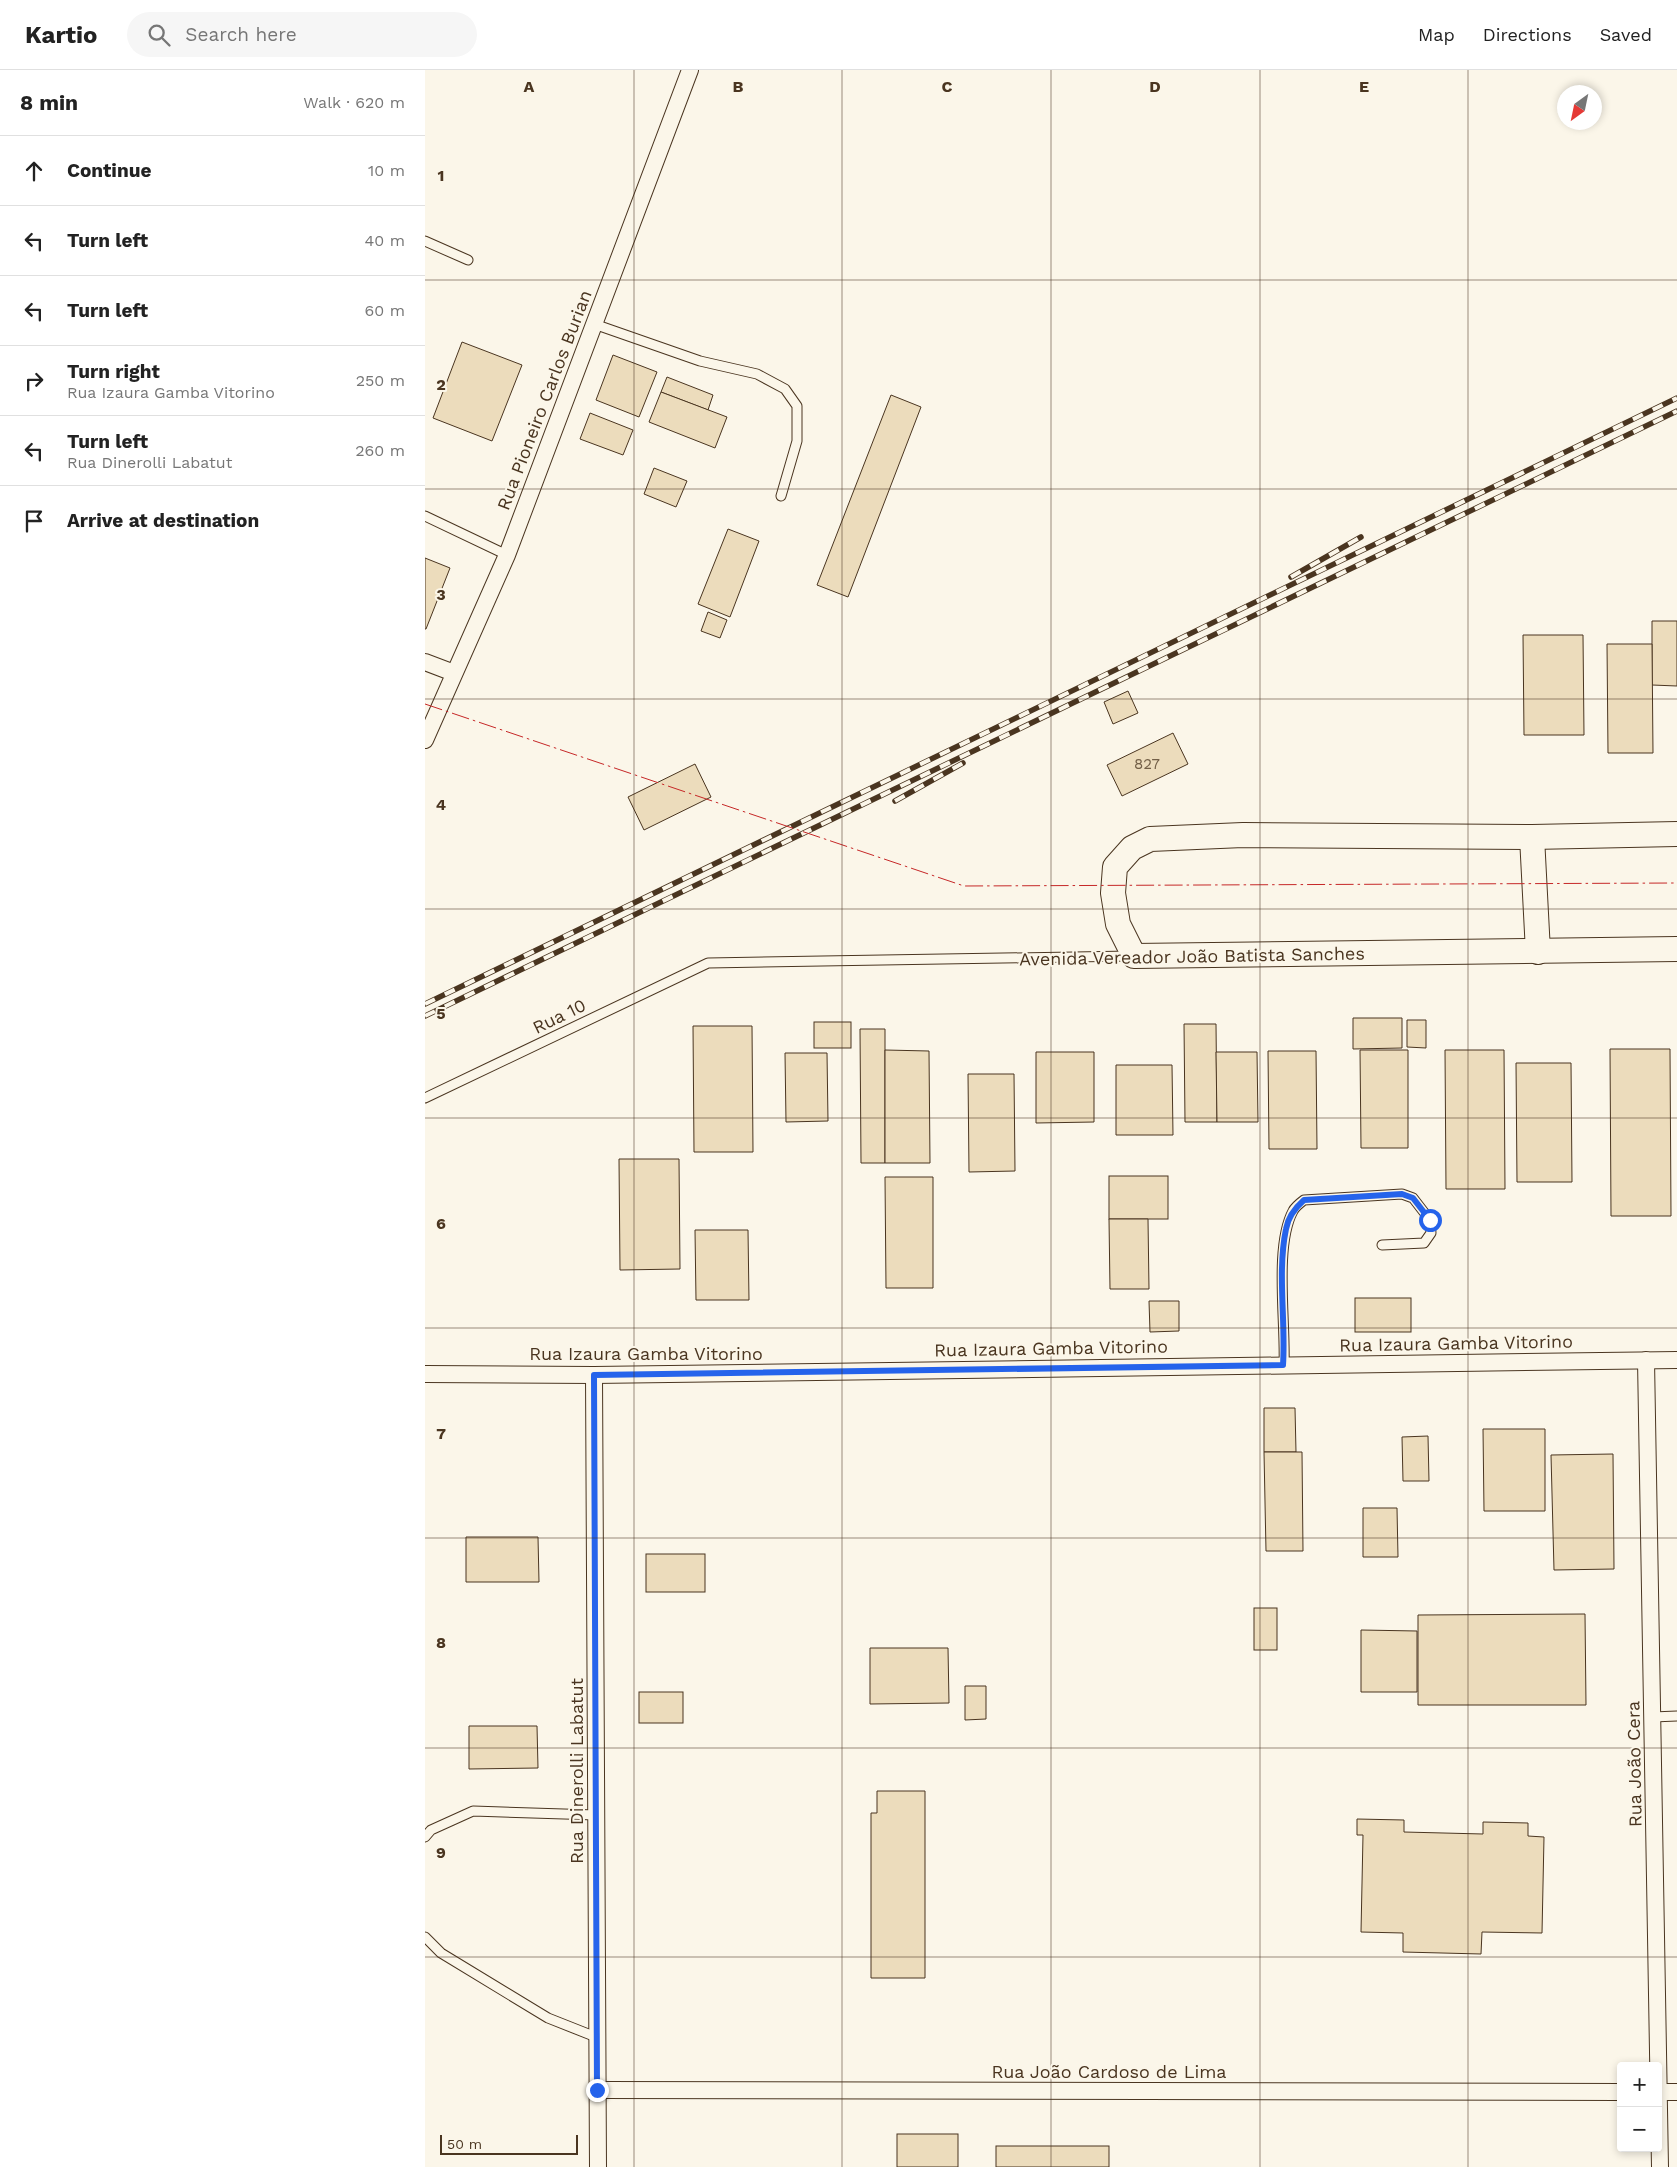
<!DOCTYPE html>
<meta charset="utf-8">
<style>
:root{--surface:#fff;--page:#f6f6f6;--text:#222;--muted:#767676;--line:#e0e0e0}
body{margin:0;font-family:"Work Sans",sans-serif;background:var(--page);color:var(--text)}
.controls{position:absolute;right:15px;bottom:15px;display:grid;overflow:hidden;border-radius:5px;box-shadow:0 2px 8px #0003}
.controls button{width:45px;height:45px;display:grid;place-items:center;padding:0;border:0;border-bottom:1px solid var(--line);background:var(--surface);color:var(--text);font:25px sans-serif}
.compass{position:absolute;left:1132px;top:15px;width:45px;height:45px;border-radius:50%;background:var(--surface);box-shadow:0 2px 8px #0003;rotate:213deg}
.scale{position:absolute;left:15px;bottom:12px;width:138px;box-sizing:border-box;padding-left:5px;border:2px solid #4a3520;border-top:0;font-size:14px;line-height:18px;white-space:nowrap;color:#4a3520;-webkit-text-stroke:4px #fbf6e9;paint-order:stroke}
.stop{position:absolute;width:15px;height:15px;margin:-11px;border:4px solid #2563eb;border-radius:50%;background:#fff}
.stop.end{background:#2563eb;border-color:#fff;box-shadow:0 1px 5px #0008}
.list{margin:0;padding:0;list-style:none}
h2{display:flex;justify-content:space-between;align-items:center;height:65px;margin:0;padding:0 20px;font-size:21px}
h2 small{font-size:16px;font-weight:400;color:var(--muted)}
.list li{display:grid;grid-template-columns:32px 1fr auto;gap:15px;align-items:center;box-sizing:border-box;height:70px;padding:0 20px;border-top:1px solid var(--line)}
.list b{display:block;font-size:19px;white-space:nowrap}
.list p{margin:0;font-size:16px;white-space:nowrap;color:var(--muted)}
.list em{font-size:16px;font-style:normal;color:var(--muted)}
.icon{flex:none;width:28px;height:28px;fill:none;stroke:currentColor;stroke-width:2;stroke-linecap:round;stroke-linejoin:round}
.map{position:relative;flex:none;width:1252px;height:2097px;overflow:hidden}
header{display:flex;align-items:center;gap:30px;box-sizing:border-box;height:70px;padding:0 25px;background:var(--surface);border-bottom:1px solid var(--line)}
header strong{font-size:24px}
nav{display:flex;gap:28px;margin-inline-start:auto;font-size:18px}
.search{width:350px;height:45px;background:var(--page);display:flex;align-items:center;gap:12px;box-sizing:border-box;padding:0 18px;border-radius:28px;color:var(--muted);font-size:19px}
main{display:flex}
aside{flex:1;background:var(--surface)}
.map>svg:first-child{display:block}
.building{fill:#ecdcbc;stroke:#4a3520}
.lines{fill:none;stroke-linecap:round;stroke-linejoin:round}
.lane-casing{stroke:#4a3520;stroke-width:11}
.street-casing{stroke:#4a3520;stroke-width:18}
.secondary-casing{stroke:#4a3520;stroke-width:26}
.lane{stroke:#fbf6e9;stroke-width:9}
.street{stroke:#fbf6e9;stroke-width:16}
.secondary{stroke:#fbf6e9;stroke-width:24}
.rail-casing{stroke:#4a3520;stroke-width:5.5}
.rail{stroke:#fbf6e9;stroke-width:4;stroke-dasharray:11;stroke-linecap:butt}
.power{stroke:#c62828;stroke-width:1;stroke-dasharray:18 4 2.5 4;stroke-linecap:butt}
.route{stroke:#2563eb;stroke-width:6}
.grid{fill:none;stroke:#4a3520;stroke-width:1;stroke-opacity:0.55}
.labels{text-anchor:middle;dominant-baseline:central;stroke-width:4;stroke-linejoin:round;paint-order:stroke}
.number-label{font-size:15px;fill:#725f47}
.street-label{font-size:18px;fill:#4a3520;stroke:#fbf6e9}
.grid-label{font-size:16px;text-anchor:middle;font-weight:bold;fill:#4a3520;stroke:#fbf6e9;stroke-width:4;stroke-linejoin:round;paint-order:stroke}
</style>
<header>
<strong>Kartio</strong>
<div class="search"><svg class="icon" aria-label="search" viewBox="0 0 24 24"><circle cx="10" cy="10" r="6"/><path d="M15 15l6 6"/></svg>Search here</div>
<nav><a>Map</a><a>Directions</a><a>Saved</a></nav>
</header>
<main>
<aside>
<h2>8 min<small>Walk · 620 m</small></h2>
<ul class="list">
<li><svg class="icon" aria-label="ahead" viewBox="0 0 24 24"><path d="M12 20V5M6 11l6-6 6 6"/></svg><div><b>Continue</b></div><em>10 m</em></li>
<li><svg class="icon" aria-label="left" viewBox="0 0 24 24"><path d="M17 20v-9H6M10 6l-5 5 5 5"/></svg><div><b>Turn left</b></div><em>40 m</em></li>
<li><svg class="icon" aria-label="left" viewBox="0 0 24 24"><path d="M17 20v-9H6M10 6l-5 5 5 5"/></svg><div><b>Turn left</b></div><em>60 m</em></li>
<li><svg class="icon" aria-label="right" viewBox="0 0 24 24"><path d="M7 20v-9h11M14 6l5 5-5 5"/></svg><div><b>Turn right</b><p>Rua Izaura Gamba Vitorino</p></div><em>250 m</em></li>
<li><svg class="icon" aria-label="left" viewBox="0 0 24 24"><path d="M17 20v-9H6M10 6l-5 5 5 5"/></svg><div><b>Turn left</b><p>Rua Dinerolli Labatut</p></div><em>260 m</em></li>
<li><svg class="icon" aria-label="arrive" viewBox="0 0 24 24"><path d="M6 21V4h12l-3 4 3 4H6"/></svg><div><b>Arrive at destination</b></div></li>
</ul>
</aside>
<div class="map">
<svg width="1252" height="2097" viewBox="0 0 1252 2097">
<rect width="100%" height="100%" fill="#fbf6e9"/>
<g class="building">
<path d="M37 272 97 295 67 371 8 348Z"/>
<path d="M188 285 232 302 214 347 171 330Z"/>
<path d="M242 307 288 325 283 340 236 322Z"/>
<path d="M236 322 302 347 290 378 224 352Z"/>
<path d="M466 325 496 337 423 527 392 515Z"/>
<path d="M165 343 208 360 198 385 155 369Z"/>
<path d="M229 398 262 411 251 437 219 424Z"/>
<path d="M303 459 334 471 305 547 273 534Z"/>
<path d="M0 488 25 498 1 559H0Z"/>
<path d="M283 542 302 550 295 568 276 561Z"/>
<path d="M1227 551H1252V616L1227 615Z"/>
<path d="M1098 565H1158L1159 665H1099Z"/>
<path d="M1182 574H1227L1228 683H1183Z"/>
<path d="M703 621 713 643 688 654 679 632Z"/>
<path d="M748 663 763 694 697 726 682 695Z"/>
<path d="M270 694 286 727 219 760 203 727Z"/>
<path d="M928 948H977V978L928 979Z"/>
<path d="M982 950H1001V978L982 977Z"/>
<rect x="389" y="952" width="37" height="26"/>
<path d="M759 954H791L792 1052H760Z"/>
<path d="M268 956H327L328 1082H269Z"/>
<path d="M435 959H460V1093H436Z"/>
<path d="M1185 979H1245L1246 1146H1186Z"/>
<path d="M460 980 504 981 505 1093H460Z"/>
<path d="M935 980H983V1078H936Z"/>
<path d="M1020 980H1079L1080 1119H1021Z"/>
<path d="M843 981H891L892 1079H844Z"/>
<path d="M611 982H669V1052L611 1053Z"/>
<path d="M791 982H832L833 1052H792Z"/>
<path d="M360 983H402L403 1051 361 1052Z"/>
<path d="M1091 993H1146L1147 1112H1092Z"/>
<path d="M691 995H747L748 1065H691Z"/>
<path d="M543 1004H589L590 1101 544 1102Z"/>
<path d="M194 1089H254L255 1199 195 1200Z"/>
<rect x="684" y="1106" width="59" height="43"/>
<path d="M460 1107H508V1218H461Z"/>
<path d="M684 1149H723L724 1219H685Z"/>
<path d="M270 1160H323L324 1230H271Z"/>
<rect x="930" y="1228" width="56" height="34"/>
<path d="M724 1231H754V1261L725 1262Z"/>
<path d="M839 1338H870L871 1382H839Z"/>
<path d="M1058 1359H1120V1441H1059Z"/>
<path d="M1003 1366 1004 1411H978L977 1367Z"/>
<path d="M839 1382H877L878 1481H841Z"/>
<path d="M1188 1384 1189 1499 1129 1500 1126 1385Z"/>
<path d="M938 1438H972L973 1487H938Z"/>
<path d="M41 1467H113L114 1512H41Z"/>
<rect x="221" y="1484" width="59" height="38"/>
<rect x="829" y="1538" width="23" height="42"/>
<path d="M1160 1544 1161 1635H993V1545Z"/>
<path d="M936 1560 992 1561V1622H936Z"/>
<path d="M445 1578H523L524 1633 445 1634Z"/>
<path d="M540 1616H561V1649L540 1650Z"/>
<rect x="214" y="1622" width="44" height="31"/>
<path d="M44 1656H112L113 1698 44 1699Z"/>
<path d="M452 1721H500V1908H446V1743H452Z"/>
<path d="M932 1749 979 1750V1762L1058 1764V1752L1103 1753V1766L1119 1767 1117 1863 1057 1862 1056 1884 978 1882V1863L936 1862 938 1765H932Z"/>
<rect x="472" y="2064" width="61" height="33"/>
<rect x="571" y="2076" width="113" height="21"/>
</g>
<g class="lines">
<defs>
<g id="lane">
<path d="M0 171 43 190"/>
<path d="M169 254 275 291 332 304 360 319 372 336V371L356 426"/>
<path d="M0 446 82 485"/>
<path d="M0 1028 283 893 706 886"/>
<path d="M859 1295C861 1254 849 1176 868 1141 870 1137 875 1133 879 1130L977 1124 988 1128 1005 1150 1006 1163 999 1173 957 1175"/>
<path d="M1228 1647 1252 1646"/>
<path d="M0 1767 6 1760 48 1741 171 1745"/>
<path d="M0 1867 16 1883 123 1948 171 1967"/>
</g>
<g id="street">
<path d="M0 592 29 603"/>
<path d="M0 670 82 485 265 0"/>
<path d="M1221 1290 1235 2097"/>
<path d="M0 1304 169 1305 1252 1290"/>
<path d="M169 1305 173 2097"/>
<path d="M172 2020 1196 2022"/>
<path d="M1233 2022H1252"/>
</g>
<g id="secondary">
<path d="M1252 764 1107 767 818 765 725 769 707 778 690 797 688 823 693 854 709 886 1252 879"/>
<path d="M1107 767 1113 882"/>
</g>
</defs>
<use href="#lane" class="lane-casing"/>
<use href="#street" class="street-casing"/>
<use href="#secondary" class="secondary-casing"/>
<use href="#lane" class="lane"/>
<use href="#street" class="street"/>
<use href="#secondary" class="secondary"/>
<defs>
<g id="rail">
<path d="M866 507 936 467"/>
<path d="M470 731 538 693"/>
<path d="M0 934 1252 328"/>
<path d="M0 946 1252 341"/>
</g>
</defs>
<use href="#rail" class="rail-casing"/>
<use href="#rail" class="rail"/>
<path class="power" d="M0 634 539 816 1252 813"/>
</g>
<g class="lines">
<path class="route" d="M172 2020 169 1305 858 1295C861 1251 852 1203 861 1159 863 1147 870 1138 879 1130L977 1124 988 1128 1005 1150"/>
</g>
<path class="grid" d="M209 0V2097M417 0V2097M626 0V2097M835 0V2097M1043 0V2097M0 210H1252M0 419H1252M0 629H1252M0 839H1252M0 1048H1252M0 1258H1252M0 1468H1252M0 1678H1252M0 1887H1252"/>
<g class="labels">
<g class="number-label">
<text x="722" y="694">827</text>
</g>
<g class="street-label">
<text transform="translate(119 330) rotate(-69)">Rua Pioneiro Carlos Burian</text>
<text transform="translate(767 886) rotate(-1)">Avenida Vereador João Batista Sanches</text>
<text transform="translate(134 946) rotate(-26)">Rua 10</text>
<text transform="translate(1031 1273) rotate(-1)">Rua Izaura Gamba Vitorino</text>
<text transform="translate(626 1278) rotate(-1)">Rua Izaura Gamba Vitorino</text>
<text x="221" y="1283">Rua Izaura Gamba Vitorino</text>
<text transform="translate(1209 1694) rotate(-91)">Rua João Cera</text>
<text transform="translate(151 1701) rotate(-90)">Rua Dinerolli Labatut</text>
<text x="684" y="2001">Rua João Cardoso de Lima</text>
</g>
</g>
<g class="grid-label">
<text x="104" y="22">A</text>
<text x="313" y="22">B</text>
<text x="522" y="22">C</text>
<text x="730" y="22">D</text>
<text x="939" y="22">E</text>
<text x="16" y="111">1</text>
<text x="16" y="320">2</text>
<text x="16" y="530">3</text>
<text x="16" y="740">4</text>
<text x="16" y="949">5</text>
<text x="16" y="1159">6</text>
<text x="16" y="1369">7</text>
<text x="16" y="1578">8</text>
<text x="16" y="1788">9</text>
</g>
</svg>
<div class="controls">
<button>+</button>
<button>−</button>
</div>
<svg class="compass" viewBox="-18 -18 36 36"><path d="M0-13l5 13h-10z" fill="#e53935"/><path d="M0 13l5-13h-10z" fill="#767676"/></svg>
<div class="scale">50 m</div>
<div class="stop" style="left:1005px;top:1150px"></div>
<div class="stop end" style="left:172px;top:2020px"></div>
</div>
</main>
